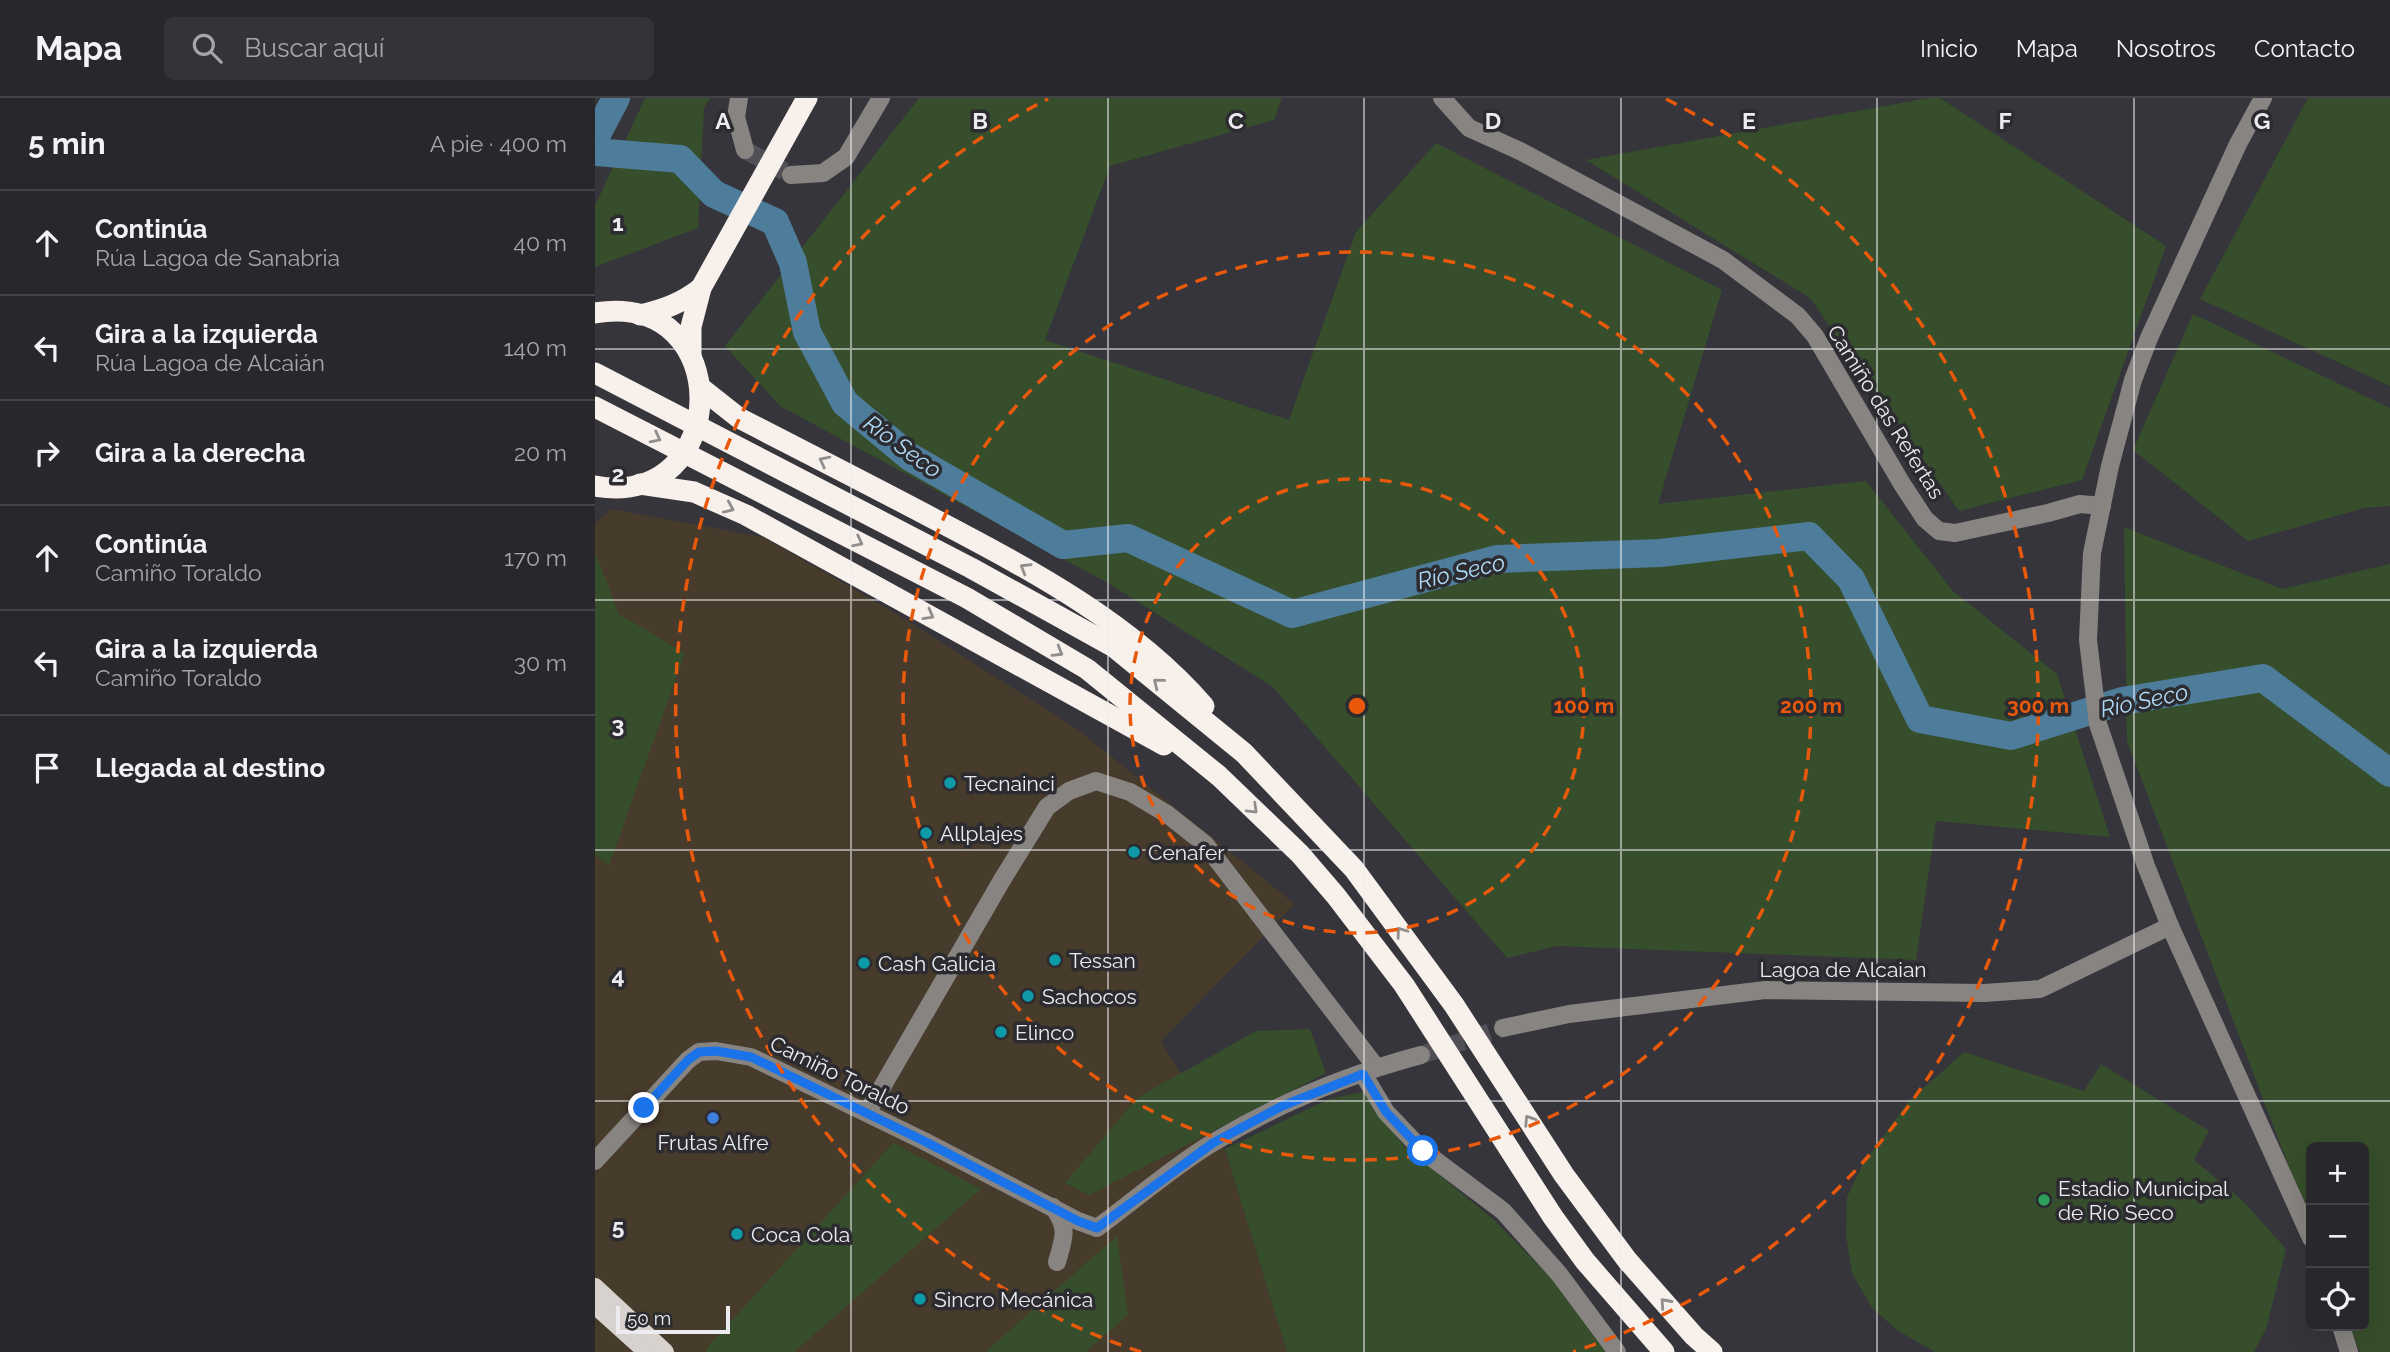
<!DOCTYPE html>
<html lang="es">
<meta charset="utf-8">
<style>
:root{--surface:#28282c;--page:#343438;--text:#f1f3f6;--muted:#a5a6a9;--line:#444448}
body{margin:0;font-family:Raleway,sans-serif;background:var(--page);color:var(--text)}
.controls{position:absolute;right:21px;bottom:21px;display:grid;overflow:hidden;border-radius:10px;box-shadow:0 7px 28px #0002}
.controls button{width:63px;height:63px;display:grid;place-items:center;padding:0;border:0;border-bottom:2px solid var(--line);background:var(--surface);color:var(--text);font:35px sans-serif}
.scale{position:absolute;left:21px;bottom:18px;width:114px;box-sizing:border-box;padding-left:7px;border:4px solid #ececf0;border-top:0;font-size:19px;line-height:24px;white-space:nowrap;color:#ececf0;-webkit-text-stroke:5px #2b2b30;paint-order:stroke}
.stop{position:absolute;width:21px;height:21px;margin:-16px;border:5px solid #1a73e8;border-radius:50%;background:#fff}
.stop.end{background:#1a73e8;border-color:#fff;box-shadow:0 2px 7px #0008}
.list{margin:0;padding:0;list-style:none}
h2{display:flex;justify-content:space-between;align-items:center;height:91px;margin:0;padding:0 28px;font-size:30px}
h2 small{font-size:23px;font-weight:400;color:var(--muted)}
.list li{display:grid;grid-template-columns:46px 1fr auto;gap:21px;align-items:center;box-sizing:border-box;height:105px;padding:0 28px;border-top:2px solid var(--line)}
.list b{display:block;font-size:26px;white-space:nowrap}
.list p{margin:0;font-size:23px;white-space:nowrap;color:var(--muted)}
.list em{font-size:23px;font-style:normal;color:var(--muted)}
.icon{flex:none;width:38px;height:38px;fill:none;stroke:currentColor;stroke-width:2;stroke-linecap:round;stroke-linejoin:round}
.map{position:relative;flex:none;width:1795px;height:1254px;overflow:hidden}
header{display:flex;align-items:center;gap:42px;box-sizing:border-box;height:98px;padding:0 35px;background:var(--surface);border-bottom:2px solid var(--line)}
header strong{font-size:33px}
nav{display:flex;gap:38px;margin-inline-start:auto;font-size:24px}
.search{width:490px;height:63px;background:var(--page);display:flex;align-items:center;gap:18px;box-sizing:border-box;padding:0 24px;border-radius:10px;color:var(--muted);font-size:26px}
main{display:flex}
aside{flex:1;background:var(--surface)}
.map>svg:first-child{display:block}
.industrial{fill:#473b2c}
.green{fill:#364e2b}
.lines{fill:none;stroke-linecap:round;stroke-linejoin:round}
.river{stroke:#4e7c9b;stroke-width:28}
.minor-tunnel{stroke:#505056;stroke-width:18;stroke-dasharray:18 9;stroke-linecap:butt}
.minor{stroke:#878482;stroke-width:18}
.major{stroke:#d7d2ce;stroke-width:18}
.highway{stroke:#f7f0eb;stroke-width:21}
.oneway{stroke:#918e8e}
.route{stroke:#1a73e8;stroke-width:9}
.grid{fill:none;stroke:#ececf0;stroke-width:2;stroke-opacity:0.55}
.ring{fill:none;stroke:#e8590c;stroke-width:3.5;stroke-dasharray:12 9}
.culture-dot{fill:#0f9aa8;stroke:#2b2b30;stroke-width:2.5}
.shop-dot{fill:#3f7fe0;stroke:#2b2b30;stroke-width:2.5}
.leisure-dot{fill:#2e9e5b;stroke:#2b2b30;stroke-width:2.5}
.labels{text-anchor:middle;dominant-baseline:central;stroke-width:7;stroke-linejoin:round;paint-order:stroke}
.street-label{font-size:21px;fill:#ececf0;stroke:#2b2b30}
.poi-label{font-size:21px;fill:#ececf0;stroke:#2b2b30;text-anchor:start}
.water-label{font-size:23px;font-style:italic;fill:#aed7f4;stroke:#2b2b30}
.grid-label{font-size:23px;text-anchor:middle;font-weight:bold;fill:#ececf0;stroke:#2b2b30;stroke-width:7;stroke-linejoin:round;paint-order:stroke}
.centre{fill:#e8590c;stroke:#2b2b30;stroke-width:3.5}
.ring-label{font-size:21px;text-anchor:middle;font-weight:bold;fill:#e8590c;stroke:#2b2b30;stroke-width:7;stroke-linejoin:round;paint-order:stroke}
</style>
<header>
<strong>Mapa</strong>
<div class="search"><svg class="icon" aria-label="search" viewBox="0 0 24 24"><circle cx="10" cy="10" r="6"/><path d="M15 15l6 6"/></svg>Buscar aquí</div>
<nav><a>Inicio</a><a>Mapa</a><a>Nosotros</a><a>Contacto</a></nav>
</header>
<main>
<aside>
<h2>5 min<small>A pie · 400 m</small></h2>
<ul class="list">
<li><svg class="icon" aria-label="ahead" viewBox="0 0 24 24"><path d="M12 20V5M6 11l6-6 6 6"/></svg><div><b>Continúa</b><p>Rúa Lagoa de Sanabria</p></div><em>40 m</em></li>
<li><svg class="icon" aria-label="left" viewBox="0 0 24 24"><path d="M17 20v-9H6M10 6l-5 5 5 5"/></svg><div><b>Gira a la izquierda</b><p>Rúa Lagoa de Alcaián</p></div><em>140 m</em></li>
<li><svg class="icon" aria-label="right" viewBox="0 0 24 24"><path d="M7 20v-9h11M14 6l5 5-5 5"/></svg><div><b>Gira a la derecha</b></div><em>20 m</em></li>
<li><svg class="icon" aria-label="ahead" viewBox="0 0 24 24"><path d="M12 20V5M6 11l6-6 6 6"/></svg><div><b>Continúa</b><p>Camiño Toraldo</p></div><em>170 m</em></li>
<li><svg class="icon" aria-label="left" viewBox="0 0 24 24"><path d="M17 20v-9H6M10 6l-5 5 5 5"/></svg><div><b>Gira a la izquierda</b><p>Camiño Toraldo</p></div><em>30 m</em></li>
<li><svg class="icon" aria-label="arrive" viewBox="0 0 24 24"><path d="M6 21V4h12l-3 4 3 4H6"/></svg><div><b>Llegada al destino</b></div></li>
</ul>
</aside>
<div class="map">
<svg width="1795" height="1254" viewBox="0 0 1795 1254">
<rect width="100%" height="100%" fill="#35353b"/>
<path class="industrial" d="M16 411 168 439 297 513 482 631 700 806 566 943 630 1051 692 1254H0V425Z"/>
<g class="green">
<path d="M50 0H115L109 10 103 130 0 169V108Z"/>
<path d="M324 0H687L679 22 515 68 450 242 694 322 761 134 841 45 1127 192 1063 406 1271 383 1358 493 1462 576 1515 739 1341 723 1321 862 962 848 912 860 678 589 511 484 185 308 130 248Z"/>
<path d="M1334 0H1345L1571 148 1487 382 1364 413 1215 200 991 62Z"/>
<path d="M1713 0H1795V288L1605 201Z"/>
<path d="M1598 216 1795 310V408L1769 410 1653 443 1538 352Z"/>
<path d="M1529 429 1687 491 1795 466V1254H1765L1755 1228H1769V1049H1716V1127L1532 643Z"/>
<path d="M0 454 24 516 90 555 14 767 0 757Z"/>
<path d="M715 931 731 975 494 1097 470 1085 542 1000 661 933Z"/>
<path d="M1369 954 1489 993 1506 966 1614 1033 1599 1062 1649 1104 1691 1151 1671 1231 1659 1254H1340L1302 1232 1277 1210 1257 1175 1251 1137 1252 1099 1267 1068 1313 1004Z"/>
<path d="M768 994 809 1048 898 1121 957 1181 1011 1254H692L630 1051 734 1001Z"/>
<path d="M298 1045 386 1091 199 1254H112L110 1252Z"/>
<path d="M522 1138 533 1217 491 1254H390Z"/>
</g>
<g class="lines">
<g class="river">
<path d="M0 40 21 0"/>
<path d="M0 54 85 61 119 96 180 124 198 165 212 234 250 305 315 359 468 447 533 440 697 516 902 461 1065 455 1214 438 1256 481 1325 621 1416 638 1527 603 1668 580 1795 675"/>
</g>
<g class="minor-tunnel">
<path d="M150 52 196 77"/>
<path d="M826 957 908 930"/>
</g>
<g class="minor">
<path d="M144 0 141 19 150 52"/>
<path d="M847 0 874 30 925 53 1128 162 1203 218 1220 238 1307 386 1330 421 1344 433 1360 435 1453 415 1485 406 1507 408"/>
<path d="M1668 0 1643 46 1554 240 1538 282 1515 368 1497 455 1493 542 1503 626 1551 768 1575 828 1716 1140"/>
<path d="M196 77 228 75 251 59 286 0"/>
<path d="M908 930 974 916 1170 892 1389 895 1445 891 1575 828"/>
<path d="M768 976 791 1014 828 1053 908 1113 964 1176 1022 1254"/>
<path d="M272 1015 407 782 452 709 474 693 501 683 535 694 572 716 610 746 781 969"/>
<path d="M0 1063 93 962 104 954 121 953 156 959 329 1043 483 1123 502 1130C539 1103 580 1067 619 1044 682 1006 755 976 826 957"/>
<path d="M458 1109C474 1131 469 1139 462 1164"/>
<path d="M1746 1228 1754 1254"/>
</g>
<g class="major">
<path d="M0 1189 70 1254"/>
<path d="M0 1207 52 1254"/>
</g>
<g class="highway">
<path d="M0 215C143 191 137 413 0 388"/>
<path d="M45 217C68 212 87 205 106 190"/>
<path d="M96 258V229L106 190 212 0"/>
<path d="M0 275 376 470 519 549 649 655 759 771 859 907 969 1077 1032 1162 1099 1238 1117 1254"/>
<path d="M106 290 144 320C210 354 277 388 343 423 438 473 538 526 609 608"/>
<path d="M0 309 372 500 492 571 624 678 705 756 741 798 809 887 958 1119 990 1163 1069 1254"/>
<path d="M45 386 99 394 151 417 569 647"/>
</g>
</g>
<defs><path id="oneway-chevron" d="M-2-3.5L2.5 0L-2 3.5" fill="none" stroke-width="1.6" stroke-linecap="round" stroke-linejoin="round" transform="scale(1.75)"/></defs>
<g class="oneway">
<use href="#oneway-chevron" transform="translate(61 340) rotate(27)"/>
<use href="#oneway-chevron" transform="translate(229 363) rotate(-153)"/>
<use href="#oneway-chevron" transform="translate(134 410) rotate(24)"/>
<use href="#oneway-chevron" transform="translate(263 444) rotate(27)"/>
<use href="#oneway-chevron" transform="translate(430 470) rotate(-149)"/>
<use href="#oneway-chevron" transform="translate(334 517) rotate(29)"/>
<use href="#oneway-chevron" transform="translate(463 554) rotate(31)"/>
<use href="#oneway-chevron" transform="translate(563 585) rotate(-141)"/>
<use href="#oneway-chevron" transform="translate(658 711) rotate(44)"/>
<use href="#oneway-chevron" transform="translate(806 834) rotate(-126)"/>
<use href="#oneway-chevron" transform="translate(934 1022) rotate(-123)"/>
<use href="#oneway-chevron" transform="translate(1070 1205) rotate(-132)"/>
</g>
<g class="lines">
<path class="route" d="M49 1010 93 962 104 954 121 953 156 959 329 1043 483 1123 502 1130 618 1045 687 1008 768 976 791 1014 828 1053"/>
</g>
<path class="grid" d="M256 0V1254M513 0V1254M769 0V1254M1026 0V1254M1282 0V1254M1539 0V1254M0 251H1795M0 502H1795M0 752H1795M0 1003H1795"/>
<g class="ring">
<circle cx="762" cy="608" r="227"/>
<circle cx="762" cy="608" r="454"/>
<path d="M546 1254A681 681 0 0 1 453 1M1071 1A681 681 0 0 1 978 1254"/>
</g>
<g class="culture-dot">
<circle cx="355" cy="685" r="7"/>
<circle cx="331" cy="735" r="7"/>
<circle cx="539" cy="754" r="7"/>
<circle cx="460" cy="862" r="7"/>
<circle cx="269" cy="865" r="7"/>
<circle cx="433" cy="898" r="7"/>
<circle cx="406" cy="934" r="7"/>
<circle cx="142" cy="1136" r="7"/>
<circle cx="325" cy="1201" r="7"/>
</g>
<circle class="shop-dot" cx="118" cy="1020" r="7"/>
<circle class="leisure-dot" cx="1449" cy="1102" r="7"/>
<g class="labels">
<g class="street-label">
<text transform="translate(1291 314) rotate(58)">Camiño das Refertas</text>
<text x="1248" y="871">Lagoa de Alcaian</text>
<text transform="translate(245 977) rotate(26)">Camiño Toraldo</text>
</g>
<g class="poi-label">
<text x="369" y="685">Tecnainci</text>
<text x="345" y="735">Allplajes</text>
<text x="553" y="754">Cenafer</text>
<text x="474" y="862">Tessan</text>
<text x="283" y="865">Cash Galicia</text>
<text x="447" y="898">Sachocos</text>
<text x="420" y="934">Elinco</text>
<text x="118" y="1044" text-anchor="middle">Frutas Alfre</text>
<text x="1463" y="1090">Estadio Municipal<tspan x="1463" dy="24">de Río Seco</tspan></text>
<text x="156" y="1136">Coca Cola</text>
<text x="339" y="1201">Sincro Mecánica</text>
</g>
<g class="water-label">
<text transform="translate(308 348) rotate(36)">Río Seco</text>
<text transform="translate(866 473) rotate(-13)">Río Seco</text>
<text transform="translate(1549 602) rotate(-12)">Río Seco</text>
</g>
</g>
<g class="grid-label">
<text x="128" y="31">A</text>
<text x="385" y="31">B</text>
<text x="641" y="31">C</text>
<text x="898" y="31">D</text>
<text x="1154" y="31">E</text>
<text x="1410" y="31">F</text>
<text x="1667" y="31">G</text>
<text x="23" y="133">1</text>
<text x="23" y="384">2</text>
<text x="23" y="635">3</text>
<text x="23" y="886">4</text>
<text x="23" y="1137">5</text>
</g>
<circle cx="762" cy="608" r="10" class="centre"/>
<g class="ring-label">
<text x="989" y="615">100 m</text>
<text x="1216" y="615">200 m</text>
<text x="1443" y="615">300 m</text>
</g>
</svg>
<div class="controls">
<button>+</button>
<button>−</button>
<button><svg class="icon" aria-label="locate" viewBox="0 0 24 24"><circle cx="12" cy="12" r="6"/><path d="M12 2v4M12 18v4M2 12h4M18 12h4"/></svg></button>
</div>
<div class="scale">50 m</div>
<div class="stop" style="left:828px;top:1053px"></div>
<div class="stop end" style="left:49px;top:1010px"></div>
</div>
</main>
